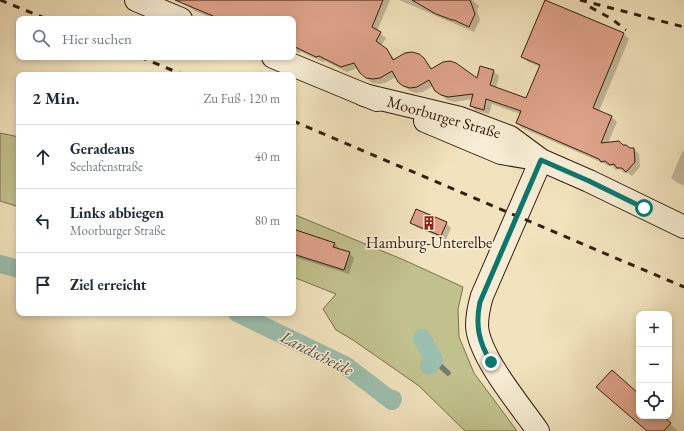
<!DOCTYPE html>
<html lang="de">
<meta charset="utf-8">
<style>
:root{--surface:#fff;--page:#f6f6f7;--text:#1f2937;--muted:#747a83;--line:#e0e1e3}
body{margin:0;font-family:"EB Garamond",serif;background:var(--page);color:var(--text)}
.controls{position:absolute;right:12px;bottom:12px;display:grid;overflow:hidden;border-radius:8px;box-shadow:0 2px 6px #0003}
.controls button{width:36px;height:36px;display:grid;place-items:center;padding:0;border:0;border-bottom:1px solid var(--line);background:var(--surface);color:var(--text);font:20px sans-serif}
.stop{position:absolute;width:12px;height:12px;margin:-9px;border:3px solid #0f766e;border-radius:50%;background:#fff}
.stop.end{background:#0f766e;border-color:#fff;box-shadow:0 1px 4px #0008}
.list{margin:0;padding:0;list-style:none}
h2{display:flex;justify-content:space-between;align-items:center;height:52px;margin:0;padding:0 16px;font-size:17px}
h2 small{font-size:13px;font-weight:400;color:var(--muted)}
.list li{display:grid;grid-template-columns:26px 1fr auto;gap:12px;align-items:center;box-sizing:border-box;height:64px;padding:0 16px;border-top:1px solid var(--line)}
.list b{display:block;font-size:15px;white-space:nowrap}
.list p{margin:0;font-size:13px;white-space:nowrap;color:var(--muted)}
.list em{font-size:13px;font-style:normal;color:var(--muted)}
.icon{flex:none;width:22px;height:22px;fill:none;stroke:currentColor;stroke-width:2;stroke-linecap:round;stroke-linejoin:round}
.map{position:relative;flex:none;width:684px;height:431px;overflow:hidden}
.search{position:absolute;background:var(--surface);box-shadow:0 2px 6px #0003;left:16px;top:16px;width:280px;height:44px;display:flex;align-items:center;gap:10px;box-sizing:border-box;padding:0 14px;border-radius:8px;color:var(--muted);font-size:15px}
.panel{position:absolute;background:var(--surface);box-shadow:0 2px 6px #0003;left:16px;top:72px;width:280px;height:244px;border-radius:8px}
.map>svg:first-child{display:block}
.green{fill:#c1c18d;stroke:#7c6e4e}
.shadow{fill:#0003}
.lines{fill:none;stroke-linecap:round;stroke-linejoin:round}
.stream{stroke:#737d6e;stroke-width:5.5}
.canal{stroke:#9bbeae;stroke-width:18}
.building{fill:#dfa38c;stroke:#361b0f}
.secondary-casing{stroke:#361b0f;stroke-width:24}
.secondary{stroke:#f6edd4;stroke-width:22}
.rail{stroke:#361b0f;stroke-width:3;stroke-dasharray:7 7;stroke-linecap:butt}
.route{stroke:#0f766e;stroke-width:5}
.labels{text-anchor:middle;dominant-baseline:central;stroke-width:3.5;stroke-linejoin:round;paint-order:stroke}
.street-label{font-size:16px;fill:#361b0f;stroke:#f6edd4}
.poi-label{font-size:16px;fill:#361b0f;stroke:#f6edd4}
.water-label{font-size:17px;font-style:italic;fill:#544c3f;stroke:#f6edd4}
</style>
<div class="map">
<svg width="684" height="431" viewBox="0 0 684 431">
<rect width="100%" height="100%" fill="#f1e3bd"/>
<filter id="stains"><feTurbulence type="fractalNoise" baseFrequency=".005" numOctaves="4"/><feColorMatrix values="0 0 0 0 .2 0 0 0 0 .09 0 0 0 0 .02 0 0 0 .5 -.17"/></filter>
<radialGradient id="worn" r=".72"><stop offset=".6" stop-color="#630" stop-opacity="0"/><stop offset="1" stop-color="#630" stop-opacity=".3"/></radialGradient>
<g class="green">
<path d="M0 133 19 137V207L0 201Z"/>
<path d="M293 214 404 260 463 287 458 309 459 337 474 373 517 431H465L419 386 353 340 336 330 323 309 336 294 293 277Z"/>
</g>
<g class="shadow">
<path d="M179 0H390L377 31 386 38 381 46 392 56 395 60 424 59 432 69 477 80 493 71 499 76 496 88 527 99 540 67 528 62 522 57 624 34 629 39 599 111 612 117 617 122 608 143 623 146 630 149H634L639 154 640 167 632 176 628 173H624L620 169 616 170 612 166H608L605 164 522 128 517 123 520 114 492 104 489 114 476 111 471 106 473 99 454 102 447 100 436 90 433 86 423 92 416 93 410 91 398 81 396 77 385 83 379 84 372 83 361 73 358 68 347 72 325 61 323 62 301 52 299 53 293 49V19H214L195 11Z"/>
<path d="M399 0H472L479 6 477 10 480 20 474 32Z"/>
<path d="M683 150 684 151V186L676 182 671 178Z"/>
<path d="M412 222 446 223 451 228 446 240 416 227Z"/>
<path d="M293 226 299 231 298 232 334 243 339 248 338 250 349 253 354 258 349 274 294 257Z"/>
<path d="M606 395 639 396V416H662L678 431H647Z"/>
</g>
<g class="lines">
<path class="stream" d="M434 360 448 373"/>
<g class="canal">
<path d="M0 264 19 269"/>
<path d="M237 313 345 365 392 401 393 399"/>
<path d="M422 338 434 360 429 366"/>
</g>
</g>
<g class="building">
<path d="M175 0H383L372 27 381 32 376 41 387 49 393 60 405 53 412 52 419 54 424 58 431 69 443 62 450 61 456 63 477 78 480 66 494 70 490 85 526 98 540 65 521 57 545 0 624 33 593 108 612 116 601 143 619 141 623 145H626L630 148H634L635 162 626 172 622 168H617L614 164 610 165 605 161 601 162 599 159 516 123 521 111 486 99 484 110 470 106 473 94 448 97 441 95 435 91 429 80 417 87 410 88 403 86 398 82 392 71 380 78 373 79 366 78 360 73 354 63 341 67 319 56 316 57 293 46V19H220Z"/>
<path d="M412 0H470L475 14 469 27 454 20H452L436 14Z"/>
<path d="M416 209 447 222 441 236 410 223Z"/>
<path d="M293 229 335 243 333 247 350 252 344 270 293 254Z"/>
<path d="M612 370 639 394V416H663L671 423 664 431H647L596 387Z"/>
</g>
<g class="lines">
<defs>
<g id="secondary">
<path d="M136 0 181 19"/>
<path d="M273 57 377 100"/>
<path d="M364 95 460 118 510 137 541 160 589 181 684 227"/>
<path d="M425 121 501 153 536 159"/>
<path d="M538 431C520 405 479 357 477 326 477 316 479 306 482 296L541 160"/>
</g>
</defs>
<use href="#secondary" class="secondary-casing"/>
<use href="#secondary" class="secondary"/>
<g class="rail">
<path d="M0 0 47 19"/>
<path d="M580 0 684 27"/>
<path d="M590 7 612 19 626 30"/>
<path d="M140 57 184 75"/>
<path d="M293 121 684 287"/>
</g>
</g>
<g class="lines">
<path class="route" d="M491 362C479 343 475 325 480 302L541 160 589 181 644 208"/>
</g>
<defs>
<symbol id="building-bare" viewBox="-9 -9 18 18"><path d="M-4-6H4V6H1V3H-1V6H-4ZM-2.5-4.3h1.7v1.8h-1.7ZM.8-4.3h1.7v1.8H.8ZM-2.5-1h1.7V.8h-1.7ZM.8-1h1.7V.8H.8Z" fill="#8f2418" stroke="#f6edd4" stroke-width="2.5" paint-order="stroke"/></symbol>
</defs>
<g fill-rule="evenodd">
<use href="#building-bare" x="419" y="213" width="20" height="20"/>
</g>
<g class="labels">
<g class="street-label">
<text transform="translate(444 117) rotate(16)">Moorburger Straße</text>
</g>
<g class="poi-label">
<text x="429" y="242">Hamburg-Unterelbe</text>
</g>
<g class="water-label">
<text transform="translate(317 353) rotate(27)">Landscheide</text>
</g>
</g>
<rect width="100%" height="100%" filter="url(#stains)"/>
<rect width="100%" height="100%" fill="url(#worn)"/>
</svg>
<div class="controls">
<button>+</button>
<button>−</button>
<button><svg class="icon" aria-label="locate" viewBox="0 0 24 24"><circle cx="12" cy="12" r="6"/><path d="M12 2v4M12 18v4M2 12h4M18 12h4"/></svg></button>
</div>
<div class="stop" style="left:644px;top:208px"></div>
<div class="stop end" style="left:491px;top:362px"></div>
<div class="search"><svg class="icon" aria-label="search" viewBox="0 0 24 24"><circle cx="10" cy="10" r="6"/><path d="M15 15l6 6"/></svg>Hier suchen</div>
<section class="panel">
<h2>2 Min.<small>Zu Fuß · 120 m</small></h2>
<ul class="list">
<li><svg class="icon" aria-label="ahead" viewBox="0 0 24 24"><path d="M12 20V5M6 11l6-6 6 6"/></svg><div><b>Geradeaus</b><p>Seehafenstraße</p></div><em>40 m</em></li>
<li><svg class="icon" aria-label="left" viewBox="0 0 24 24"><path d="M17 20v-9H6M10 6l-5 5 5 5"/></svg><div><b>Links abbiegen</b><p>Moorburger Straße</p></div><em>80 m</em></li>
<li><svg class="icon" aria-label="arrive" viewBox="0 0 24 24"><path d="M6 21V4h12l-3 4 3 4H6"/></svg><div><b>Ziel erreicht</b></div></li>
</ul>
</section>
</div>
